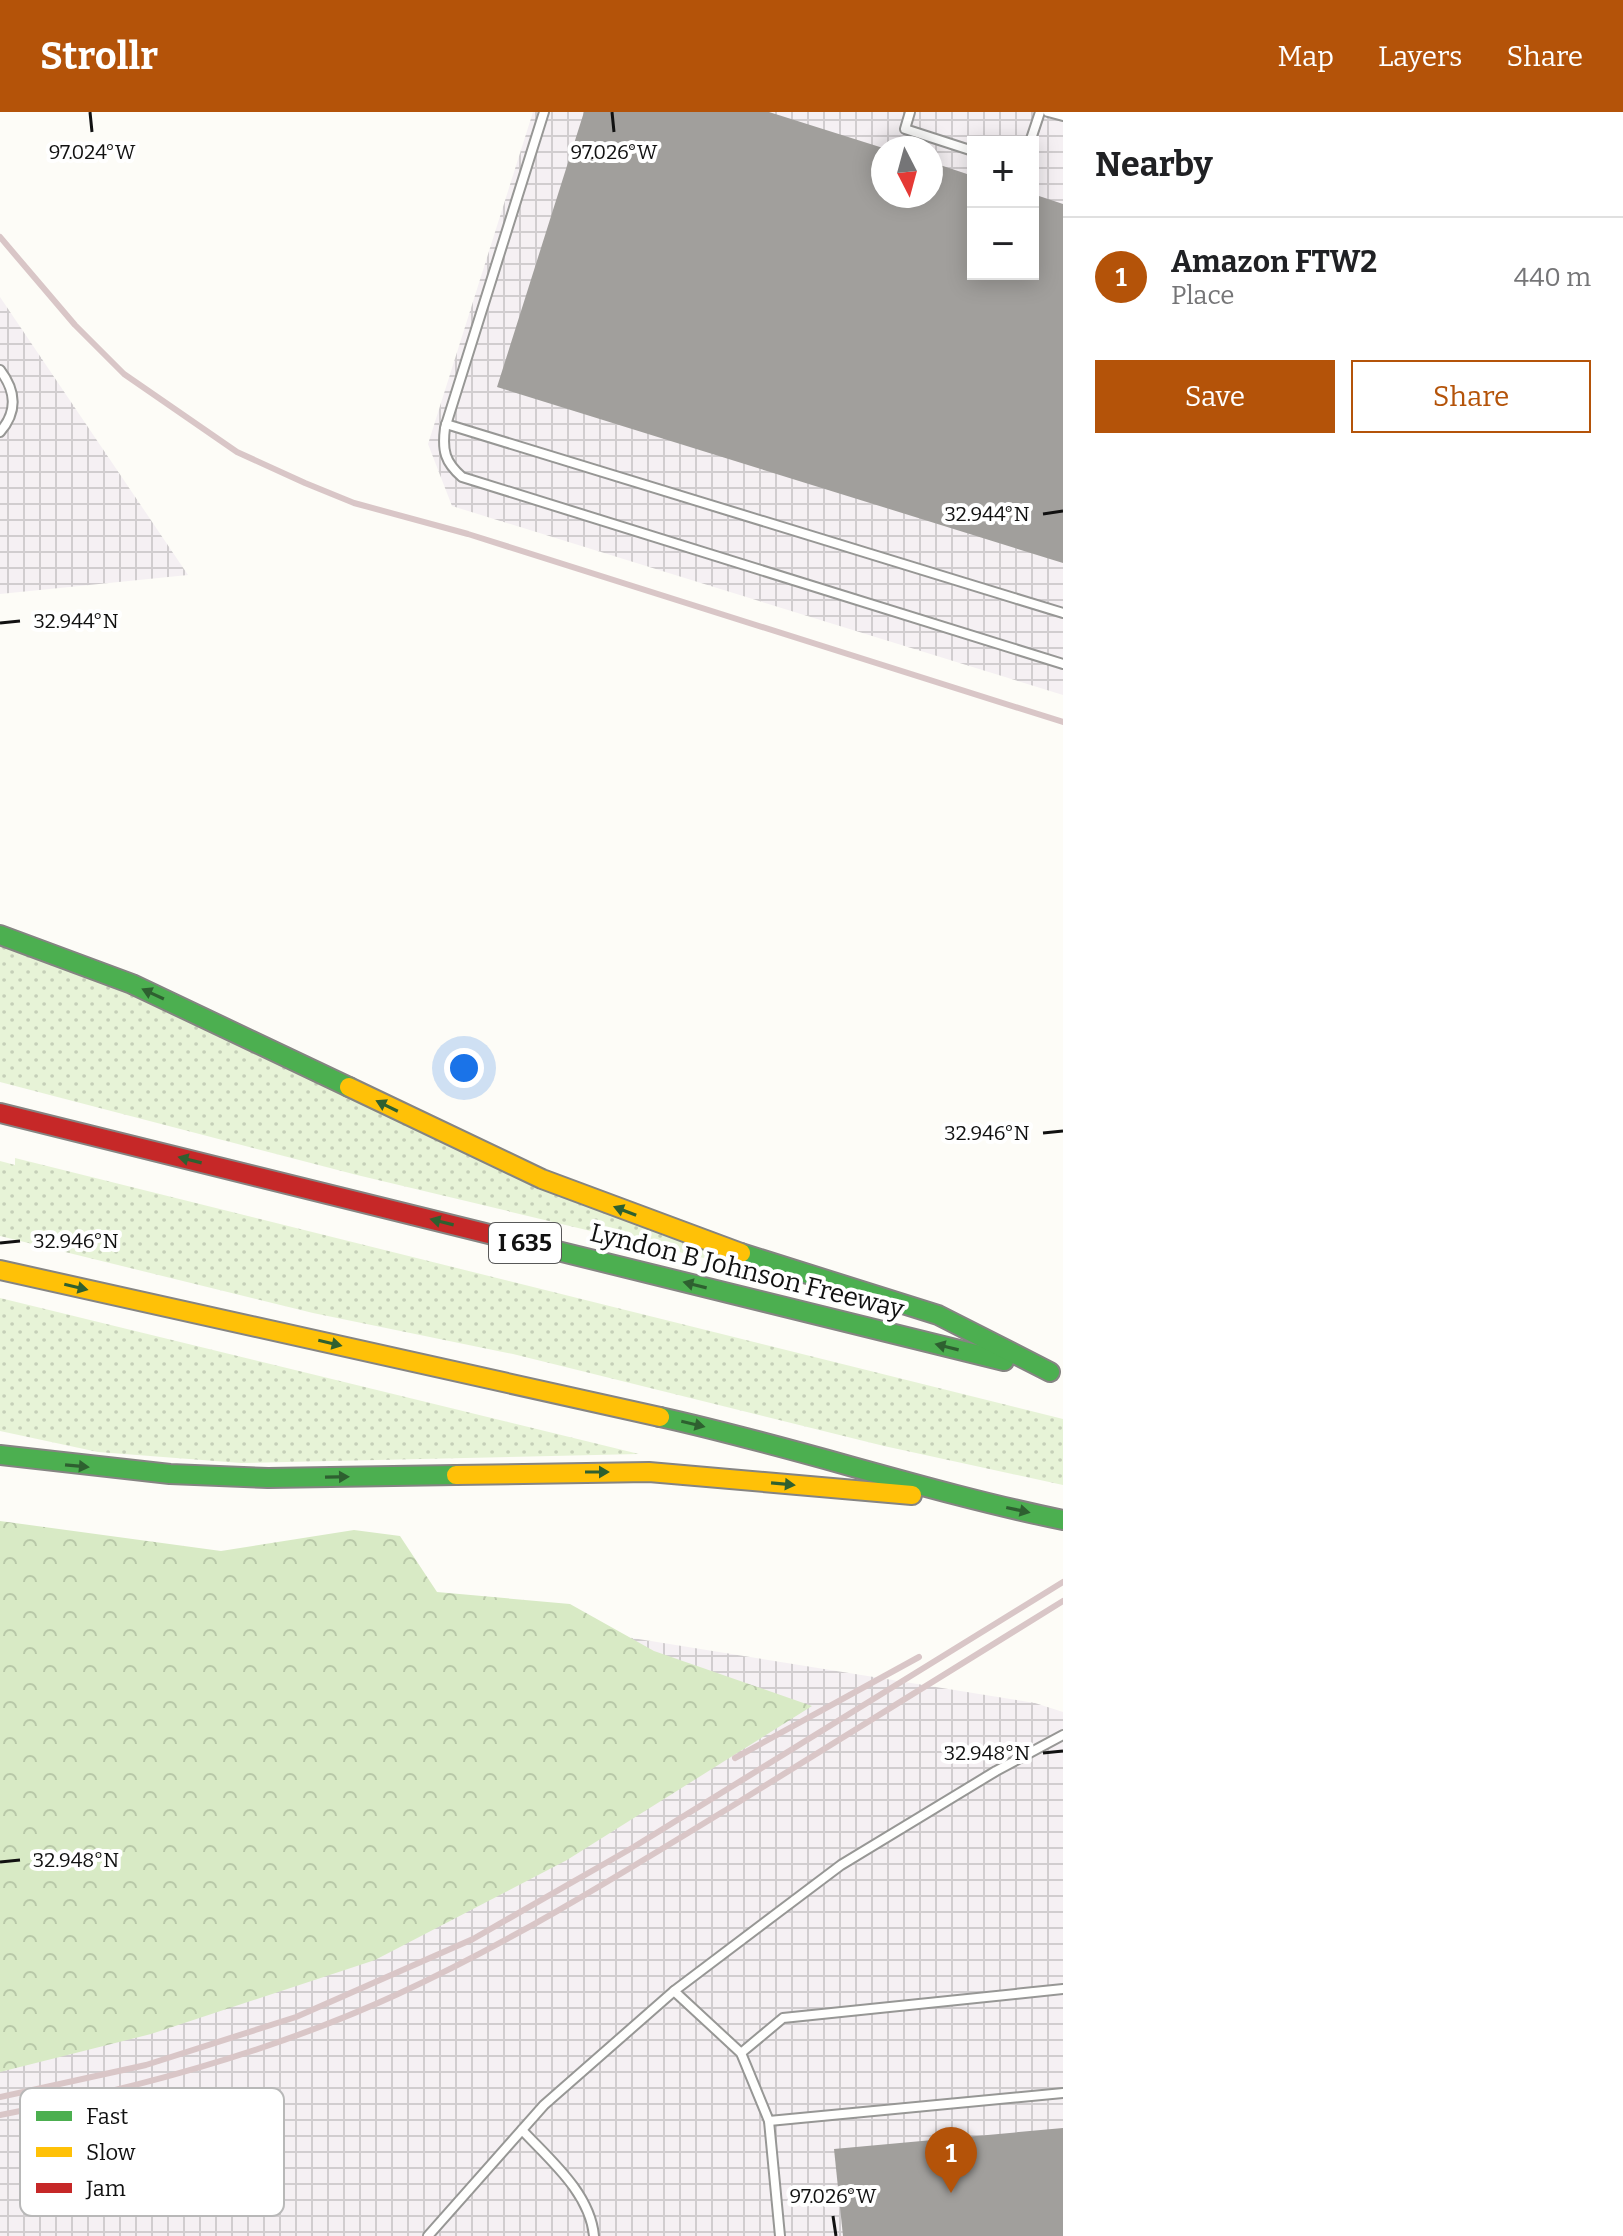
<!DOCTYPE html>
<meta charset="utf-8">
<style>
:root{--surface:#fff;--page:#f2f2f2;--text:#202124;--muted:#757577;--line:#e0e0e0;--accent:#b45309}
body{margin:0;font-family:Bitter,serif;background:var(--page);color:var(--text)}
.controls{position:absolute;right:24px;top:24px;display:grid;overflow:hidden;border-radius:0px;box-shadow:0 4px 20px #0003}
.controls button{width:72px;height:72px;display:grid;place-items:center;padding:0;border:0;border-bottom:2px solid var(--line);background:var(--surface);color:var(--text);font:40px sans-serif}
.compass{position:absolute;left:871px;top:24px;width:72px;height:72px;border-radius:50%;background:var(--surface);box-shadow:0 4px 20px #0003;rotate:174deg}
.you{position:absolute;left:464px;top:956px;width:28px;height:28px;margin:-20px;border:6px solid #fff;border-radius:50%;background:#1a73e8;box-shadow:0 0 0 12px #1a73e833}
.badge{display:grid;place-items:center;width:52px;height:52px;border-radius:50%;background:var(--accent);color:#fff;font-size:26px;font-weight:700}
.pin{position:absolute;translate:-50% -66px;filter:drop-shadow(0 2px 4px #0008)}
.pin::after{content:'';position:absolute;top:42px;width:28px;height:24px;background:inherit;clip-path:polygon(0 0,100% 0,50% 100%)}
.list{margin:0;padding:0;list-style:none}
h2{display:flex;justify-content:space-between;align-items:center;height:104px;margin:0;padding:0 32px;font-size:34px}
h2 small{font-size:26px;font-weight:400;color:var(--muted)}
.list li{display:grid;grid-template-columns:52px 1fr auto;gap:24px;align-items:center;box-sizing:border-box;height:120px;padding:0 32px;border-top:2px solid var(--line)}
.list b{display:block;font-size:30px;white-space:nowrap}
.list p{margin:0;font-size:26px;white-space:nowrap;color:var(--muted)}
.list em{font-size:26px;font-style:normal;color:var(--muted)}
.actions{display:flex;gap:16px;padding:24px 32px}
.actions a{flex:1;padding:18px 0;border:2px solid var(--accent);border-radius:0px;text-align:center;font-size:28px;color:var(--accent)}
.actions .main{background:var(--accent);color:#fff}
.map{position:relative;flex:none;width:1063px;height:2124px;overflow:hidden}
header{display:flex;align-items:center;gap:48px;box-sizing:border-box;height:112px;padding:0 40px;background:var(--accent);color:#fff}
header strong{font-size:38px}
nav{display:flex;gap:44px;margin-inline-start:auto;font-size:28px}
main{display:flex}
aside{flex:1;background:var(--surface)}
.map>svg:first-child{display:block}
.industrial{fill:url(#industrial-grid);fill-rule:evenodd}
.grass{fill:url(#grass-dots)}
.forest{fill:url(#forest-crowns)}
.building{fill:#a19f9c}
.lines{fill:none;stroke-linecap:round;stroke-linejoin:round}
.lane-casing{stroke:#979795;stroke-width:12}
.fast-casing{stroke:#858482;stroke-width:22}
.slow-casing{stroke:#858482;stroke-width:22}
.jam-casing{stroke:#858482;stroke-width:22}
.lane{stroke:#fffffe;stroke-width:8}
.fast{stroke:#4caf50;stroke-width:18}
.slow{stroke:#ffc107;stroke-width:18}
.jam{stroke:#c62828;stroke-width:18}
.rail{stroke:#d9c6c7;stroke-width:6}
.oneway{fill:#2e6030}
.ticks{fill:none;stroke:#111;stroke-width:3}
.labels{text-anchor:middle;dominant-baseline:central;stroke-width:8;stroke-linejoin:round;paint-order:stroke}
.shield{fill:#fff;stroke:#585858;stroke-width:2}
.shield-label{font-size:24px;font-weight:bold;fill:#111}
.street-label{font-size:26px;fill:#111;stroke:#fff}
.key{fill:#fff;stroke:#b8b8b8;stroke-width:2}
.key-label{font-size:22px;fill:#111}
.ticks-label{font-size:20px;text-anchor:middle;fill:#111;stroke:#fff;stroke-width:8;stroke-linejoin:round;paint-order:stroke}
</style>
<header>
<strong>Strollr</strong>
<nav><a>Map</a><a>Layers</a><a>Share</a></nav>
</header>
<main>
<div class="map">
<svg width="1063" height="2124" viewBox="0 0 1063 2124">
<defs>
<pattern id="industrial-grid" width="8" height="8" patternUnits="userSpaceOnUse" patternTransform="scale(2)"><rect width="8" height="8" fill="#f5f0f3"/><path d="M0 4h8M4 0v8" fill="none" stroke="#d1cdcf"/></pattern>
<pattern id="grass-dots" width="8" height="8" patternUnits="userSpaceOnUse" patternTransform="scale(2)"><rect width="8" height="8" fill="#e7f3d7"/><path d="M2 2h.1M6 6h.1" fill="none" stroke="#c5cfb8" stroke-width="1.8" stroke-linecap="round"/></pattern>
<pattern id="forest-crowns" width="20" height="18" patternUnits="userSpaceOnUse" patternTransform="scale(2)"><rect width="20" height="18" fill="#d8eac5"/><path d="M2 6a3 3 0 1 1 6 0M12 15a3 3 0 1 1 6 0" fill="none" stroke="#b8c8a8"/></pattern>
</defs>
<rect width="100%" height="100%" fill="#fdfcf7"/>
<g class="industrial">
<path d="M533 0H1063V583L452 394 428 332ZM973 30H1033V162H973ZM883 36H931V84H883Z"/>
<path d="M0 185 188 463 0 482Z"/>
<path d="M0 1424 1035 1591 1063 1600V2124H0Z"/>
</g>
<g class="grass">
<path d="M0 834 94 865 711 1139 708 1147 357 1063 0 970Z"/>
<path d="M15 1046 1063 1307V1373L884 1334 513 1242 313 1201 0 1124V1049L15 1053Z"/>
<path d="M0 1186 639 1342 241 1351 98 1340 0 1319Z"/>
</g>
<path class="forest" d="M0 1409 221 1439 354 1418 400 1424 437 1480 570 1492 654 1539 812 1594 567 1748 375 1848 151 1922 0 1960Z"/>
<g class="building">
<path d="M584 0H769L883 36V84H931V50L973 64V162H1033V82L1063 92V451L497 275Z"/>
<path d="M1063 2016V2124H843L834 2037Z"/>
</g>
<g class="lines">
<defs>
<g id="lane">
<path d="M544 0 445 316C442 339 445 350 462 365L1063 552"/>
<path d="M910 0 905 17 973 39"/>
<path d="M1048 0 1063 4"/>
<path d="M1030 30 1040 0"/>
<path d="M0 258C16 279 18 299 0 320"/>
<path d="M446 312 1063 501"/>
<path d="M674 1879 741 1941 769 2009 1063 1981"/>
<path d="M741 1941 783 1906 1063 1877"/>
<path d="M769 2009 780 2124"/>
<path d="M522 2018C550 2048 590 2081 594 2124"/>
<path d="M428 2124 544 1993 674 1879 841 1753 996 1659 1063 1623"/>
</g>
<g id="fast">
<path d="M0 823 132 872 349 975"/>
<path d="M497 1124 1004 1249"/>
<path d="M741 1141 938 1203 1050 1260"/>
<path d="M660 1305C796 1335 927 1380 1063 1408"/>
<path d="M0 1343 170 1362 268 1366 456 1363"/>
</g>
<g id="slow">
<path d="M349 975 542 1067 741 1141"/>
<path d="M0 1158 660 1305"/>
<path d="M456 1363 649 1360 912 1383"/>
</g>
<path id="jam" d="M0 1001 497 1124"/>
</defs>
<use href="#lane" class="lane-casing"/>
<use href="#fast" class="fast-casing"/>
<use href="#slow" class="slow-casing"/>
<use href="#jam" class="jam-casing"/>
<use href="#lane" class="lane"/>
<use href="#fast" class="fast"/>
<use href="#slow" class="slow"/>
<use href="#jam" class="jam"/>
<g class="rail">
<path d="M0 125 75 213 124 262 237 340 305 371 354 391 468 422 1063 610"/>
<path d="M735 1646 919 1545"/>
<path d="M0 1985 146 1953 296 1905 473 1827 632 1736 1063 1470"/>
<path d="M0 2003C136 1977 272 1940 398 1882 513 1829 621 1762 729 1696 840 1627 951 1558 1063 1489"/>
</g>
</g>
<defs><path id="oneway-solid" d="M-6-.8H1V-3.2L6.5 0L1 3.2V.8H-6Z" transform="scale(2)"/></defs>
<g class="oneway">
<use href="#oneway-solid" transform="translate(153 882) rotate(-155)"/>
<use href="#oneway-solid" transform="translate(387 994) rotate(-154)"/>
<use href="#oneway-solid" transform="translate(190 1048) rotate(-166)"/>
<use href="#oneway-solid" transform="translate(625 1099) rotate(-159)"/>
<use href="#oneway-solid" transform="translate(442 1110) rotate(-166)"/>
<use href="#oneway-solid" transform="translate(695 1173) rotate(-166)"/>
<use href="#oneway-solid" transform="translate(76 1175) rotate(13)"/>
<use href="#oneway-solid" transform="translate(330 1231) rotate(13)"/>
<use href="#oneway-solid" transform="translate(947 1235) rotate(-166)"/>
<use href="#oneway-solid" transform="translate(693 1312) rotate(13)"/>
<use href="#oneway-solid" transform="translate(77 1354) rotate(5)"/>
<use href="#oneway-solid" transform="translate(597 1360)"/>
<use href="#oneway-solid" transform="translate(337 1365) rotate(-1)"/>
<use href="#oneway-solid" transform="translate(783 1372) rotate(5)"/>
<use href="#oneway-solid" transform="translate(1018 1398) rotate(12)"/>
</g>
<path class="ticks" d="M90 0 92 20M612 0 614 20M1043 402 1063 399M0 511 20 509M1043 1021 1063 1019M0 1131 20 1129M1043 1641 1063 1639M0 1750 20 1748M833 2104 836 2124"/>
<g class="labels">
<rect class="shield" x="489" y="1111" width="72" height="40" rx="6"/>
<g class="shield-label">
<text x="525" y="1131">I 635</text>
</g>
<g class="street-label">
<text transform="translate(747 1159) rotate(14)">Lyndon B Johnson Freeway</text>
</g>
</g>
<rect x="20" y="1976" width="264" height="128" rx="12" class="key"/>
<rect x="36" y="1999" width="36" height="10" fill="#4caf50"/>
<rect x="36" y="2035" width="36" height="10" fill="#ffc107"/>
<rect x="36" y="2071" width="36" height="10" fill="#c62828"/>
<g class="key-label">
<text x="86" y="2012">Fast</text>
<text x="86" y="2048">Slow</text>
<text x="86" y="2084">Jam</text>
</g>
<g class="ticks-label">
<text x="92" y="47">97.024°W</text>
<text x="614" y="47">97.026°W</text>
<text x="987" y="409">32.944°N</text>
<text x="76" y="516">32.944°N</text>
<text x="987" y="1028">32.946°N</text>
<text x="76" y="1136">32.946°N</text>
<text x="987" y="1648">32.948°N</text>
<text x="76" y="1755">32.948°N</text>
<text x="833" y="2091">97.026°W</text>
</g>
</svg>
<div class="controls">
<button>+</button>
<button>−</button>
</div>
<svg class="compass" viewBox="-18 -18 36 36"><path d="M0-13l5 13h-10z" fill="#e53935"/><path d="M0 13l5-13h-10z" fill="#757577"/></svg>
<div class="you"></div>
<div class="pin badge" style="left:951px;top:2081px">1</div>
</div>
<aside>
<h2>Nearby<small></small></h2>
<ul class="list">
<li><span class="badge">1</span><div><b>Amazon FTW2</b><p>Place</p></div><em>440 m</em></li>
</ul>
<div class="actions"><a class="main">Save</a><a>Share</a></div>
</aside>
</main>
